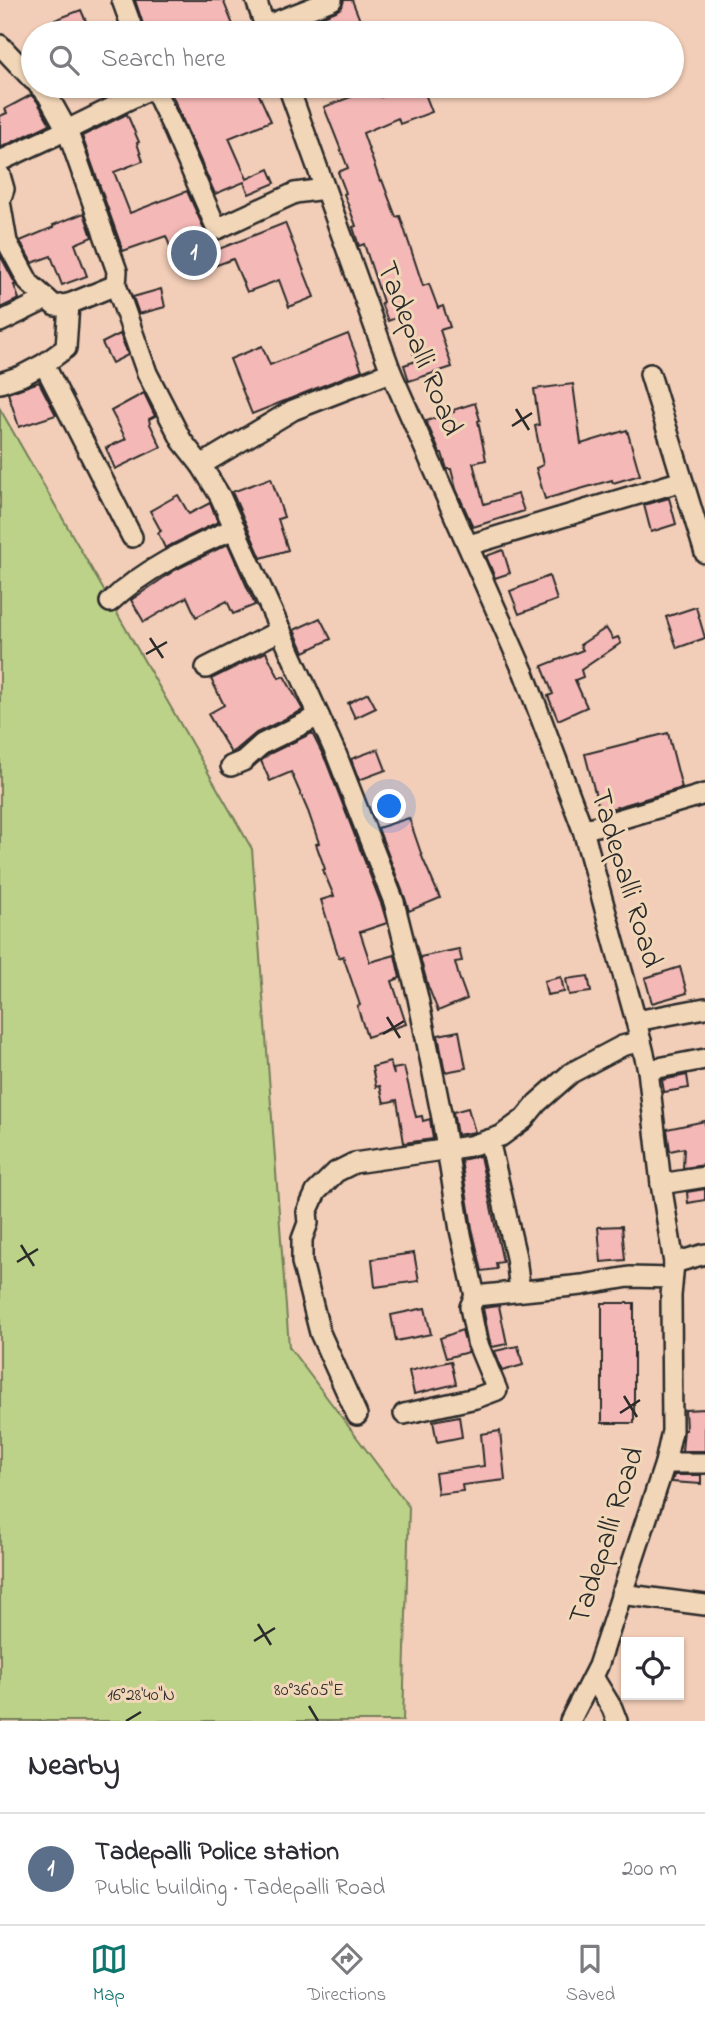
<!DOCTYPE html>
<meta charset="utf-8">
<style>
:root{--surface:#fff;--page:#f7f7f7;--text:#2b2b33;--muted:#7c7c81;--line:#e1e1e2;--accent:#0f766e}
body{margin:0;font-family:"Indie Flower",sans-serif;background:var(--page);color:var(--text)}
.controls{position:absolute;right:21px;bottom:21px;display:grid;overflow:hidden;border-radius:0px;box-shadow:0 2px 5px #0004}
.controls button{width:63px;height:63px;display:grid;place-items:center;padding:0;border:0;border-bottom:2px solid var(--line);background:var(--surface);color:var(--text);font:35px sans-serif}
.you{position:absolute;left:390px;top:807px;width:24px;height:24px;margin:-18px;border:5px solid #fff;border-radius:50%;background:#1a73e8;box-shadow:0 0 0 10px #1a73e833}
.badge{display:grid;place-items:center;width:46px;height:46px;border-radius:50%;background:var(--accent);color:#fff;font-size:23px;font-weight:700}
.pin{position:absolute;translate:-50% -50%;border:4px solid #fff;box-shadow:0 2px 7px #0006}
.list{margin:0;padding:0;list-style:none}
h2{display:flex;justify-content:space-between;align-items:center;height:91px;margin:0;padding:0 28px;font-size:30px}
h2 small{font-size:23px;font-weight:400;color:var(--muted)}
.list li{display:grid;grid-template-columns:46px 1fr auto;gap:21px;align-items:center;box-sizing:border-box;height:112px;padding:0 28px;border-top:2px solid var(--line)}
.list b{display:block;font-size:26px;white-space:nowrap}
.list p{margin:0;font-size:23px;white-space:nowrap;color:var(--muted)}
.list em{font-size:23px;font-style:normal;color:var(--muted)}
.icon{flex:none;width:38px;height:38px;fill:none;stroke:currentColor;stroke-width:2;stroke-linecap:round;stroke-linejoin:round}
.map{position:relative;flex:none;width:705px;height:1721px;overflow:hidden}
.search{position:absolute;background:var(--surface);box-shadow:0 2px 5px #0004;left:21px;right:21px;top:21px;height:77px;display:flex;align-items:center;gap:18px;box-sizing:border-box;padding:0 24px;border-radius:38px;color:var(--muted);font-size:26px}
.sheet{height:203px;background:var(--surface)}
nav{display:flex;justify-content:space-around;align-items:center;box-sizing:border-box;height:98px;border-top:2px solid var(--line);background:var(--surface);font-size:19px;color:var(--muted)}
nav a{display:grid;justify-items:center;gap:4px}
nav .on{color:var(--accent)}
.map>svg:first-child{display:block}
.green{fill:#bcd288;stroke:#747e5a;stroke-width:2}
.building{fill:#f4b8b6;stroke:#2b2b2b;stroke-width:2}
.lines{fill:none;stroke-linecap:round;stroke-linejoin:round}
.minor-casing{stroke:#2b2b2b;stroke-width:24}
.minor{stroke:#f1d6b8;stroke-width:19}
.ticks{fill:none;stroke:#2b2b2b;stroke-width:2.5}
.labels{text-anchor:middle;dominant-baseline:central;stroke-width:6;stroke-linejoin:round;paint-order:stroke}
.street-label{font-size:30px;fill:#2b2b2b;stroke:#f1d6b8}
.ticks-label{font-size:18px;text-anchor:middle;fill:#2b2b2b;stroke:#f1d6b8;stroke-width:6;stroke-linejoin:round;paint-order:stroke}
</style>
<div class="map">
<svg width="705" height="1721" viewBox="0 0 705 1721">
<rect width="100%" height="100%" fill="#f2cdb7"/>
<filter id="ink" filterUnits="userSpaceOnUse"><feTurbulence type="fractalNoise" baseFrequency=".0143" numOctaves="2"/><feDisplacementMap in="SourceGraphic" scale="14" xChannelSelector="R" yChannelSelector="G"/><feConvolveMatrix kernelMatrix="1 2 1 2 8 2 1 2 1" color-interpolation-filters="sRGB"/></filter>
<g filter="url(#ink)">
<path class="green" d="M0 409 252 849 289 1347 409 1507 403 1721H0Z"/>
<g class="building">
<path d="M135 0H223L233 25 212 33H146Z"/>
<path d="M344 0H352L363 28 350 33H280L336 11 342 7Z"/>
<path d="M81 10 91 33H57L52 21Z"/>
<path d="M168 86H255L271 121 229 138 247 179 269 169 275 183 249 194 244 182 215 194Z"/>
<path d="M414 86H422L432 112 400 124 398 118 363 133 380 181 382 180 396 217 400 216 423 286 429 284 438 308 443 306 450 327 440 330 452 367 409 381 404 365 416 361 401 316 388 321 381 303 383 302 364 244 359 246 353 227 356 226 344 194 346 193 338 172 348 168 324 107 377 87 381 97Z"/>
<path d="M31 95 37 101 50 124 0 148V116L7 113 5 109Z"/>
<path d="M127 114 139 142 137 143 143 161 114 172 130 213 187 191 214 251 285 223 314 297 289 307 279 280 247 292 233 259 182 278 166 236 123 251 82 136Z"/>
<path d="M84 213 92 237 75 244 87 276 62 285 51 256 32 263 20 241 54 227 53 225Z"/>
<path d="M0 255 16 285H14L19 299 0 308Z"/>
<path d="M161 289 165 307 139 314 133 297Z"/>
<path d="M120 334 128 355 112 363 102 343Z"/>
<path d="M348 334 362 370 252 414 230 359 262 346 270 365Z"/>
<path d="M39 382 56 415 19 427 8 393Z"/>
<path d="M573 384 581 444 627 430 640 475 613 483 612 480 545 499 536 468 543 465 535 426 539 425 534 389Z"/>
<path d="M144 393 155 416 149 419 150 424 161 447 115 469 106 448 126 439 111 411Z"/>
<path d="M475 403 480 420 478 421 486 460 473 463 484 504 518 494 524 511 473 527 456 489 451 469H447L442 453H440L426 421 454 412 453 410Z"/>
<path d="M271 478 284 517 278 519 288 550 261 558 232 492Z"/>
<path d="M178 495 189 514 210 503 218 522 165 548 158 533 161 531 150 511Z"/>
<path d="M669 498 676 524 651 532 644 505Z"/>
<path d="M228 544 255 605 233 614 227 601 196 617 187 597 144 622 131 600 175 570Z"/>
<path d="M503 550 510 573 495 578 486 556Z"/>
<path d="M549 576 557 600 519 614 510 591Z"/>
<path d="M696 607 705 638 677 648 666 617Z"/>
<path d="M320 618 331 639 304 652 294 630Z"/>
<path d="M606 628 613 639 618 637 621 643 581 670 583 677 575 680 587 707 558 720 548 696 553 694 542 666 583 650 580 645Z"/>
<path d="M266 652 279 678 284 676 303 710 256 733 236 750 231 753 208 714 224 705 211 679Z"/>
<path d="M368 693 376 708 355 718 348 703Z"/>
<path d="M312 733 326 761 382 906 387 923 360 932 370 962 395 955 400 978 392 981 406 1024 367 1037 357 1006 360 1005 343 956 339 958 321 900 334 896 323 870 325 869 316 844 319 843 308 811 291 772 270 781 261 761 269 754Z"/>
<path d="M668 733 682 788 600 812 585 754Z"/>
<path d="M378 749 386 770 359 780 351 759Z"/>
<path d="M409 818 423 859 440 898 409 911 405 898 378 828Z"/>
<path d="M459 949 462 961 455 962 459 977 467 999 438 1011 428 986 420 957Z"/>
<path d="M680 967 687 993 652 1003 645 978Z"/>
<path d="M588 976 591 992 569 995 566 979Z"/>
<path d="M561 977 564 992 547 995 544 981Z"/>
<path d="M459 1031 466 1068 445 1072 438 1035Z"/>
<path d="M390 1062 394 1075 393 1069 404 1067 416 1117 422 1116 423 1121 430 1119 433 1139 404 1143 397 1100 384 1103 380 1086 376 1087 372 1067Z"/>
<path d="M687 1075 689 1088 664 1092 662 1080Z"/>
<path d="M468 1108 475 1132 457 1135 453 1112Z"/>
<path d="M705 1121V1165L683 1168 684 1148 670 1151 667 1129Z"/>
<path d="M480 1156 503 1262 496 1263 497 1269 482 1271 472 1228 461 1160Z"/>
<path d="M705 1189V1200L688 1203 687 1192Z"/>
<path d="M622 1226 625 1260 601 1262 598 1227Z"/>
<path d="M414 1253 419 1281 375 1287 372 1259Z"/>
<rect x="602" y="1303" width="32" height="120"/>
<path d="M499 1306 507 1344 492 1347 489 1338 483 1308Z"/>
<path d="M425 1308 431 1334 396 1341 391 1315Z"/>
<path d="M462 1330 468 1352 446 1358 440 1338Z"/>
<path d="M518 1346 523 1365 502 1371 495 1351Z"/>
<path d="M451 1361 456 1384 414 1394 409 1371Z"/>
<path d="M705 1409V1451H682L684 1430H686L685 1410Z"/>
<path d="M459 1416 462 1437 437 1442 433 1421Z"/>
<path d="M500 1431 505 1480 462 1485 463 1491 438 1494 435 1473 484 1466 481 1434Z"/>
<path d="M674 1475H701V1484L672 1482Z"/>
</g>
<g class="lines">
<defs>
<g id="minor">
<path d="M122 0 134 33"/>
<path d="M256 0 265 26 263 33"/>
<path d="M265 26 332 0"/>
<path d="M0 45 33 80"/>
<path d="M39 86 47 94 67 130 117 271 116 285 147 373 182 441 201 465 220 496 337 756 394 902 418 998 442 1118 460 1230 475 1296 470 1307 477 1342 497 1390 476 1398 404 1414"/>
<path d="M153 86 173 128 217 229 295 193 324 189"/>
<path d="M288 86 391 372 524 673 583 830 636 1021 648 1070 661 1184 674 1263 671 1296 672 1431 665 1463 598 1666 570 1721"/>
<path d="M0 161 67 130 156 86"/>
<path d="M0 175 4 189 0 201 7 242 29 283 55 306 69 304 66 348 44 364 132 537"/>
<path d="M69 304 116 285"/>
<path d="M0 322 47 299"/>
<path d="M650 374 705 553"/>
<path d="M0 383 21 376 44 364"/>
<path d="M201 465 293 410 391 372"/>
<path d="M469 545 682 481"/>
<path d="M110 602C145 568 191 548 235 528"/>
<path d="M206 668 281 630"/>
<path d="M231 766 243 761 262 744 319 716"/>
<path d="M583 830 705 794"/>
<path d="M636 1021 705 1008"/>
<path d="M648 1070 705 1059"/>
<path d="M489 1140 516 1257 520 1291"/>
<path d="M661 1184 705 1177"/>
<path d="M674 1263 705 1254"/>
<path d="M475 1296 582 1285 629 1277 672 1278"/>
<path d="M357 1415 320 1333 302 1262V1239L308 1223 307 1212 316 1192 336 1172 354 1163 470 1146 501 1136 524 1119 537 1103 571 1073 622 1046 641 1041"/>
<path d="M665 1463H705"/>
<path d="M621 1594 705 1605"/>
<path d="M593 1677 612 1708 617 1721"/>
</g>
</defs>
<use href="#minor" class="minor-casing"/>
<use href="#minor" class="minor"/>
</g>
</g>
<path class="ticks" d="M516 409 529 430M512 426 532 413M150 638 163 658M146 654 167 642M387 1017 400 1038M383 1034 404 1021M21 1245 34 1266M17 1262 38 1249M624 1396 637 1417M620 1413 640 1400M258 1624 271 1645M254 1641 275 1628M309 1706 318 1721M126 1721 141 1712"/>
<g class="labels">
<g class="street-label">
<text transform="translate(418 349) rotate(68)">Tadepalli Road</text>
<text transform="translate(625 879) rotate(73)">Tadepalli Road</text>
<text transform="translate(608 1536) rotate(-72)">Tadepalli Road</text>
</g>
</g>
<g class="ticks-label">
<text x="309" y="1695">80°36'05"E</text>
<text x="141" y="1700">16°28'40"N</text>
</g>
</svg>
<div class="controls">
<button><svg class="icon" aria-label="locate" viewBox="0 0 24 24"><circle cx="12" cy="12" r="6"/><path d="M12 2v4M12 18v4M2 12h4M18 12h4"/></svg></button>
</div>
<div class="you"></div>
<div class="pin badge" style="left:194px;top:253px;background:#5c6f8a">1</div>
<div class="search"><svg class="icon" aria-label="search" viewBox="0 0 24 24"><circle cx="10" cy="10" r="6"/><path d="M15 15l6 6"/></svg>Search here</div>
</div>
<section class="sheet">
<h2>Nearby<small></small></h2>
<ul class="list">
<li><span class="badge" style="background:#5c6f8a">1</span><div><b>Tadepalli Police station</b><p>Public building · Tadepalli Road</p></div><em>200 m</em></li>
</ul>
</section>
<nav>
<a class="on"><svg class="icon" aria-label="map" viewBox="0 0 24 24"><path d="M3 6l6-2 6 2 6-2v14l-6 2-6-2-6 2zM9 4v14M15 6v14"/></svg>Map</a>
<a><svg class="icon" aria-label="directions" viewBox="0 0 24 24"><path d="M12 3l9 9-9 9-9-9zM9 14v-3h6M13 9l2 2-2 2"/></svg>Directions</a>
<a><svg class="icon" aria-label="saved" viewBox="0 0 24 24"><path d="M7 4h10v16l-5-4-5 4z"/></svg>Saved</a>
</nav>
